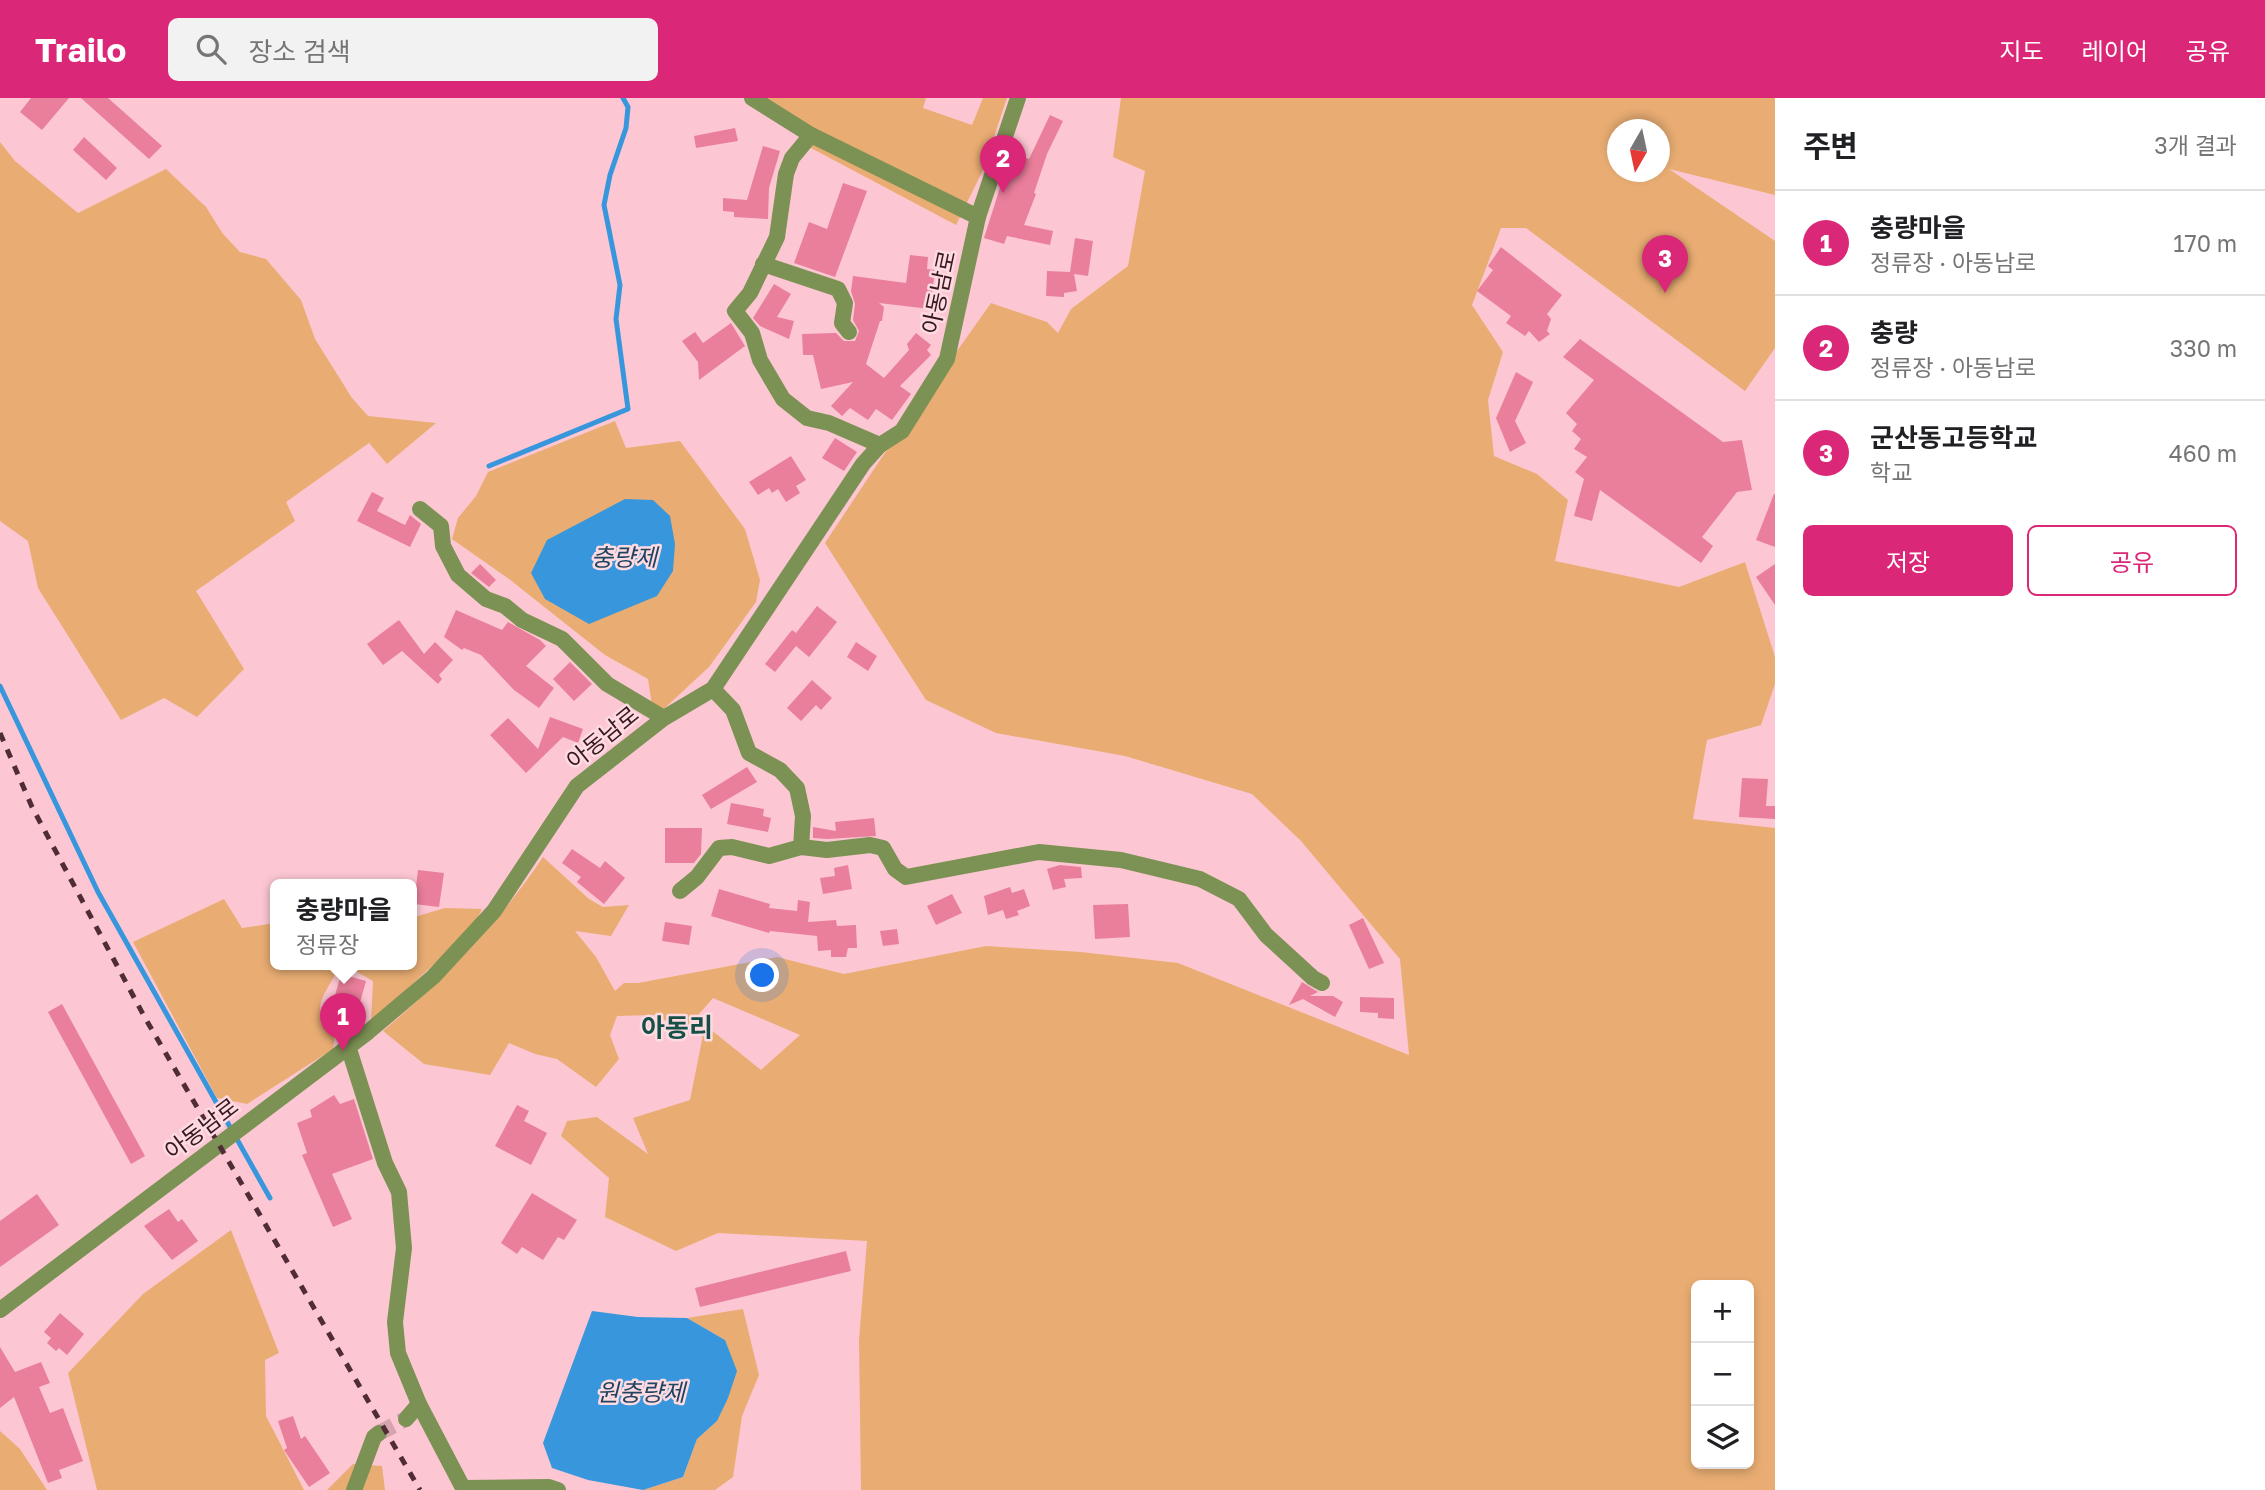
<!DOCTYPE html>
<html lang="ko">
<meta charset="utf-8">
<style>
:root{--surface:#fff;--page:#f2f2f2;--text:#202124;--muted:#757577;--line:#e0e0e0;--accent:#db2777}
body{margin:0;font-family:"Golos Text","Noto Sans KR",sans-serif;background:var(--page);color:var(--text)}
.controls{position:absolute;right:21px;bottom:21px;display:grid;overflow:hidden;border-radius:10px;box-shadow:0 4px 10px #0003}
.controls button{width:63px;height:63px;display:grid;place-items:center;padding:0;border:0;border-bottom:2px solid var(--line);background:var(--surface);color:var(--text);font:35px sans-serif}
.compass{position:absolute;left:1607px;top:21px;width:63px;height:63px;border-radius:50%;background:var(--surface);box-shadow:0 4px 10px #0003;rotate:189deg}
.you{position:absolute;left:763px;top:878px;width:24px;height:24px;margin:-18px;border:5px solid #fff;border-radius:50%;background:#1a73e8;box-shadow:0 0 0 10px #1a73e833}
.badge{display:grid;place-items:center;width:46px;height:46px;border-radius:50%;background:var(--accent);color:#fff;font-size:23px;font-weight:700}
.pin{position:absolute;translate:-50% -58px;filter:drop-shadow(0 2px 4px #0008)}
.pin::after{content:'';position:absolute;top:37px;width:24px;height:21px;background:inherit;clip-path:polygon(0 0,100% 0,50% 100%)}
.popup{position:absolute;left:270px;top:781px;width:147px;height:91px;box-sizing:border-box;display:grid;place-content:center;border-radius:10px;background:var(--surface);filter:drop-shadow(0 2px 5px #0005);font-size:23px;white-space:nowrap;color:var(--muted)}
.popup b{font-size:26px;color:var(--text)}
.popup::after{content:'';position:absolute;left:50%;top:100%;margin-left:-14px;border:14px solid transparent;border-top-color:var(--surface)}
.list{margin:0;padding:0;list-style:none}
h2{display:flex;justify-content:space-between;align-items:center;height:91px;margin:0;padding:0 28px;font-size:30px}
h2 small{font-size:23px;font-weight:400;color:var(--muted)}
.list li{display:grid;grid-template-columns:46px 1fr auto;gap:21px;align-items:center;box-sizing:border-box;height:105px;padding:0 28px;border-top:2px solid var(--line)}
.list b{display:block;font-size:26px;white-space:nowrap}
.list p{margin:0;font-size:23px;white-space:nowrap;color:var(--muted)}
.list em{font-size:23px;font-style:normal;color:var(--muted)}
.actions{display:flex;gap:14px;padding:21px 28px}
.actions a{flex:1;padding:16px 0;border:2px solid var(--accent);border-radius:10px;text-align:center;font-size:24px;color:var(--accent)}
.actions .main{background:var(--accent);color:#fff}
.icon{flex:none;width:38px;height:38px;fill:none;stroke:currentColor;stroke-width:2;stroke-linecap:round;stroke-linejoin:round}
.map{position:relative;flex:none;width:1775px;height:1392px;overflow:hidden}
header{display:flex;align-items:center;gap:42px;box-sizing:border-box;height:98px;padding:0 35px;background:var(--accent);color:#fff}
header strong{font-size:33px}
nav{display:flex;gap:38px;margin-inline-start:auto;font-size:24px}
.search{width:490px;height:63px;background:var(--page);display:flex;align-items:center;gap:18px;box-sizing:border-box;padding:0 24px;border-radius:10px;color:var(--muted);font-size:26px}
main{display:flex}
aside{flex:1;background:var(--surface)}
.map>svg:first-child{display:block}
.green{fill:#e9ad73;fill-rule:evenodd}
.water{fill:#3897dc}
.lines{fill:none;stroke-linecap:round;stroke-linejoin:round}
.stream{stroke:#3897dc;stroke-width:5}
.building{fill:#ea7f9b}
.minor-tunnel{stroke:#d5a4ae;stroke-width:16;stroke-dasharray:16 8;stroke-linecap:butt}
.minor{stroke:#7c9154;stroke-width:16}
.rail{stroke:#502d36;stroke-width:5;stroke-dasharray:9 9;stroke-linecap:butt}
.labels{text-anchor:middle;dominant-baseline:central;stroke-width:5;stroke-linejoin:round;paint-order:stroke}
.street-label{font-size:23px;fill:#371720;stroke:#fedae1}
.water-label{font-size:24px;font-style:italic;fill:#1e4461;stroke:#fedae1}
.quarter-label{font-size:26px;font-weight:bold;fill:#144f48;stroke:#fedae1}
</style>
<header>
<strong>Trailo</strong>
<div class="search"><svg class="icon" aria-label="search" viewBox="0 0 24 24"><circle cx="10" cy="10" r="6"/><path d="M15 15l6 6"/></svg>장소 검색</div>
<nav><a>지도</a><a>레이어</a><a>공유</a></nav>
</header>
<main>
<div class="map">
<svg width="1775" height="1392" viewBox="0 0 1775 1392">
<rect width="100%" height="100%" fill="#fcc7d2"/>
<g class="green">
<path d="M763 0H926L923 10 972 27 983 0H1007L982 74 956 127 809 49Z"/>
<path d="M1121 0H1775V97L1669 71 1775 143V250L1745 293 1526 130H1501L1472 207 1503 254 1488 302 1494 358 1537 376 1568 402 1555 463 1679 489 1745 464 1775 559V586L1761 627 1707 642 1693 721 1775 730V1392H861L859 1242 867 1143 718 1135 676 1153 605 1119 609 1080 561 1038 567 1023 597 1019 648 1056 633 1020 690 1002 705 927 761 972 800 937 713 900 685 932 655 917 617 918 610 937 619 961 596 989 557 961 535 956 509 945 490 977 424 966 383 933C443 882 499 825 543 759L589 801 603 809 629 807 611 838 575 833 596 859 615 893 624 885H638L777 859 844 876 986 848 1081 854 1178 865 1409 957 1400 861 1301 743 1252 696 1125 658 996 635 926 602 825 445 882 359 991 205 1047 224 1058 235 1071 211 1128 168 1145 73 1113 59ZM1618 32H1660V74H1618ZM1696 1187H1749V1366H1696Z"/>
<path d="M0 44 15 63 78 115 166 71 206 109 223 136 240 154 266 161 301 202 315 241 352 300 368 318 436 325 387 366 369 345 286 404 295 423 196 493 244 571 197 619 164 600 121 622 38 490 28 443 0 423Z"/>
<path d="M615 323 626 350 680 343 745 431 760 482 756 504 709 569 654 620 648 581 605 557 509 481 452 441 458 420 476 398 488 374Z"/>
<path d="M224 801 242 830 275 825V867H411V820L445 810 482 811 471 832 371 924 373 883 357 874 335 877C318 907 313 909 335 938L333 951 247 1006 217 1000 133 844Z"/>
<path d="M231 1132 279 1255 265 1262 266 1318 304 1392H97L68 1275 143 1196Z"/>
<path d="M743 1211 759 1277 742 1318 733 1379 715 1392H643L683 1379 697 1341 717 1323 725 1242 687 1220Z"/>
<path d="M0 1333 20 1351 47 1392H0Z"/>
<path d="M353 1366 382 1368 385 1392H327Z"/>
</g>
<g class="water">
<path d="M625 401 653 402 670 418 675 446 673 473 657 498 589 526 545 501 531 475 547 442Z"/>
<path d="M592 1213 638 1219 687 1220 725 1242 737 1273 728 1300 717 1323 697 1341 683 1379 643 1392 588 1382 552 1370 543 1345Z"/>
</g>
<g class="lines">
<g class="stream">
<path d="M489 368 628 311 616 221 620 187 604 107 610 77 626 30 628 9 623 0"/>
<path d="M0 588 98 794 270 1100"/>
</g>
</g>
<g class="building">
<path d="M31 0H69L42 32 20 14Z"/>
<path d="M81 0H108L162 48 149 61Z"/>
<path d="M1050 17 1063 23 1047 56 1034 95 1036 96 1024 127 1053 133 1050 147 1007 138 1004 146 984 140 1011 55 1029 61Z"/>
<path d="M735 30 738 43 696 50 694 38Z"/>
<path d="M84 39 117 70 106 82 73 52Z"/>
<path d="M763 48 780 53 769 90 768 121 734 119V114L723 113V100L747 102Z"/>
<path d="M843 85 867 93 835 179 794 165 809 124 827 131Z"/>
<path d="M1075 140 1093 143 1088 178 1074 176 1077 193 1064 195V199L1046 198 1047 173 1070 174Z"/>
<path d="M1501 149 1562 197 1547 216 1551 221 1547 233 1550 236 1539 244 1529 233 1525 238 1506 225 1511 218 1477 193 1493 172 1488 168Z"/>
<path d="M910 157 928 159 927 171 935 172 930 211 879 205 884 209 882 223H880L866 266 884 280 909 252 907 246 916 235 931 247 927 252 931 257 900 288 911 296 892 322 876 311 868 322 850 310 842 318 831 308 853 284 821 291 813 257H803L802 236 836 235 844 243H855L859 233 853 222 855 206 851 193 853 178 906 185Z"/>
<path d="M774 186 791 196 777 219 794 223 789 241 760 228 753 220Z"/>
<path d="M731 225 745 248 699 282 698 264 682 243 695 234 703 245Z"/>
<path d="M1580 241 1723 344 1742 342 1752 392 1737 394 1702 439 1713 448 1701 465 1600 392 1592 423 1574 418 1584 381 1575 374 1587 359 1574 351 1581 341 1572 333 1577 326 1566 315 1594 282 1563 259Z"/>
<path d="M1516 274 1533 284 1515 323 1526 345 1510 354 1496 320Z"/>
<path d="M835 340 857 354 844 373 822 360Z"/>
<path d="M791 358 806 382 796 388 800 395 786 404 778 391 772 395 769 390 758 397 749 384Z"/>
<path d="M372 394 384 400 377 413 405 427 410 417 421 426 410 449 357 423Z"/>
<path d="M1774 396H1775V449L1756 442Z"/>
<path d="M480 466 496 482 489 489 471 475Z"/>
<path d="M1775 466V507L1756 479Z"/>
<path d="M817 508 837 524 809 559 796 548 775 574 765 566 792 532 796 535Z"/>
<path d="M456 512 502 532 508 524 540 542 546 548 526 568 554 590 539 610 514 592 481 557 464 550 462 552 444 539Z"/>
<path d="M399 522 424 556 435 544 453 562 439 577 442 581 438 586 402 553 383 567 367 546Z"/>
<path d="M856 544 877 558 868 573 847 559Z"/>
<path d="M570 564 592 586 574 603 553 581Z"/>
<path d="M812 582 832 600 821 612 816 607 801 623 787 610Z"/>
<path d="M550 619 583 631 578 645 563 639 526 675 490 637 508 620 538 651Z"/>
<path d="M747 669 757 684 711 711 702 697Z"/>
<path d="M1742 680 1768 681 1766 708H1775V721L1739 719Z"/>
<path d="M731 705 764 711 763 718 771 720 768 734 727 726Z"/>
<path d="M874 720 876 738 827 741 813 740V729L836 733 835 724Z"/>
<path d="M665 730H702L701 756 694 765H665Z"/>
<path d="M572 751 600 770 605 763 625 780 604 806 577 784 581 779 562 765Z"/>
<path d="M848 767 852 791 823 796 820 780 835 778 834 770Z"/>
<path d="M1060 767 1081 769 1082 780 1064 781 1066 789 1053 792 1047 771Z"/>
<path d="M418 772 444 775 439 809 414 806Z"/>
<path d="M1010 789 1012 795 1024 791 1030 808 1017 813 1019 817 1006 821 1003 812 988 817 984 798Z"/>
<path d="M719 791 770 806 769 810 797 813 798 802 810 804 808 824 836 822 837 828 856 827 857 850H848L846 859H831V852L818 853 817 838 770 833 769 835 711 818Z"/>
<path d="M952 796 962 815 936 827 927 808Z"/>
<path d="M1128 806 1130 839 1095 841 1093 807Z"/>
<path d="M1363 820 1384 865 1369 871 1349 827Z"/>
<path d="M665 824 692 828 689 847 662 843Z"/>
<path d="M897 831 899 846 883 848 880 833Z"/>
<path d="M341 876 366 883 357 915 366 918 364 924 353 933 335 928 337 921 329 919Z"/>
<path d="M1302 884 1318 894 1310 898H1333L1343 904 1335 919 1303 901 1289 907Z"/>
<path d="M1360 899 1394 900V921L1378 920V915L1360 914Z"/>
<path d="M62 906 145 1058 131 1066 48 914Z"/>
<path d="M334 997 340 1006 354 1001 373 1061 332 1076 352 1121 333 1129 302 1057 307 1055 297 1025 312 1019 310 1012Z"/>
<path d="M517 1007 529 1013 524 1023 547 1035 531 1067 495 1048Z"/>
<path d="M532 1095 577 1122 564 1142 558 1139 543 1162 522 1149 517 1156 501 1145Z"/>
<path d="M37 1096 59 1127 0 1169V1123Z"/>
<path d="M169 1111 178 1124 182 1121 198 1143 172 1162 144 1128Z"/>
<path d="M846 1153 851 1173 700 1209 695 1190Z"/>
<path d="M60 1215 84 1236 67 1257 59 1250 56 1253 47 1245 51 1240 44 1234Z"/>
<path d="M0 1249 15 1274 41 1264 50 1285 39 1289 50 1315 63 1310 83 1363 59 1372 62 1380 48 1385 14 1299 0 1310Z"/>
<path d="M293 1318 301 1341 305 1338 330 1375 309 1389 284 1352 287 1350 278 1323Z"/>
</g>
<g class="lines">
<path class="minor-tunnel" d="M379 1335 406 1321"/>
<g class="minor">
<path d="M752 0 811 37 978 119"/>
<path d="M811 37 792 60 786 76 777 139 750 195 735 213 752 235 760 262 783 301 807 320 829 325 880 347"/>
<path d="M763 166 838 191 845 205 842 225 849 234"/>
<path d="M420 411 441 428 443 448 458 477 486 501 505 508 522 522 562 541 607 586 664 620"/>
<path d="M801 749 827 752 870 747 883 750 895 771 906 779 1039 754 1121 762 1200 781 1239 801 1266 837 1313 880 1322 885"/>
<path d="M680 793 697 779 719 750 732 749 769 758 801 749 803 718 797 690 780 672 749 655 733 612 713 591"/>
<path d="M348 948 385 1065 399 1094 404 1150 395 1224 398 1255 419 1306 406 1321"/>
<path d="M0 1212 368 934 433 879 494 813 577 688 664 620 713 591 863 366 880 347 902 333 947 261 978 119 1018 0"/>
<path d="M419 1306 463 1390 549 1389 558 1392"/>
<path d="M354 1392 374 1339 379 1335"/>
</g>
<path class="rail" d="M0 635 32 709 144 918 420 1392"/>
</g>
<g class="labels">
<g class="street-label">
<text transform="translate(938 194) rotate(-78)">아동남로</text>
<text transform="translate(602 639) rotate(-39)">아동남로</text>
<text transform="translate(201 1030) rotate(-37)">아동남로</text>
</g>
<g class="water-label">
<text x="624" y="458">충량제</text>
<text x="641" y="1293">원충량제</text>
</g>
<g class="quarter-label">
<text x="677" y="929">아동리</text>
</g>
</g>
</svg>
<div class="controls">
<button>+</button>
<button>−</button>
<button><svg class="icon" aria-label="layers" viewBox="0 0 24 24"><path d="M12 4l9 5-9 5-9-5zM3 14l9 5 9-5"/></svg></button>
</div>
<svg class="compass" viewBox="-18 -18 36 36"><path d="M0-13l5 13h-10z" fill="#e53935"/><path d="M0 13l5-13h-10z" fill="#757577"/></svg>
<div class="you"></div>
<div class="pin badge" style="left:343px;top:953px">1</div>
<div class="popup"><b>충량마을</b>정류장</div>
<div class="pin badge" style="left:1003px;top:95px">2</div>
<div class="pin badge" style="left:1665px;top:195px">3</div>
</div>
<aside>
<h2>주변<small>3개 결과</small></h2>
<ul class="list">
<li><span class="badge">1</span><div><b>충량마을</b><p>정류장 · 아동남로</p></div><em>170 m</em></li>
<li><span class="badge">2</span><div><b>충량</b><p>정류장 · 아동남로</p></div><em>330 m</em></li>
<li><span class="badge">3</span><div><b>군산동고등학교</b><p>학교</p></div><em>460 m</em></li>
</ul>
<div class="actions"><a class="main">저장</a><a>공유</a></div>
</aside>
</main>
